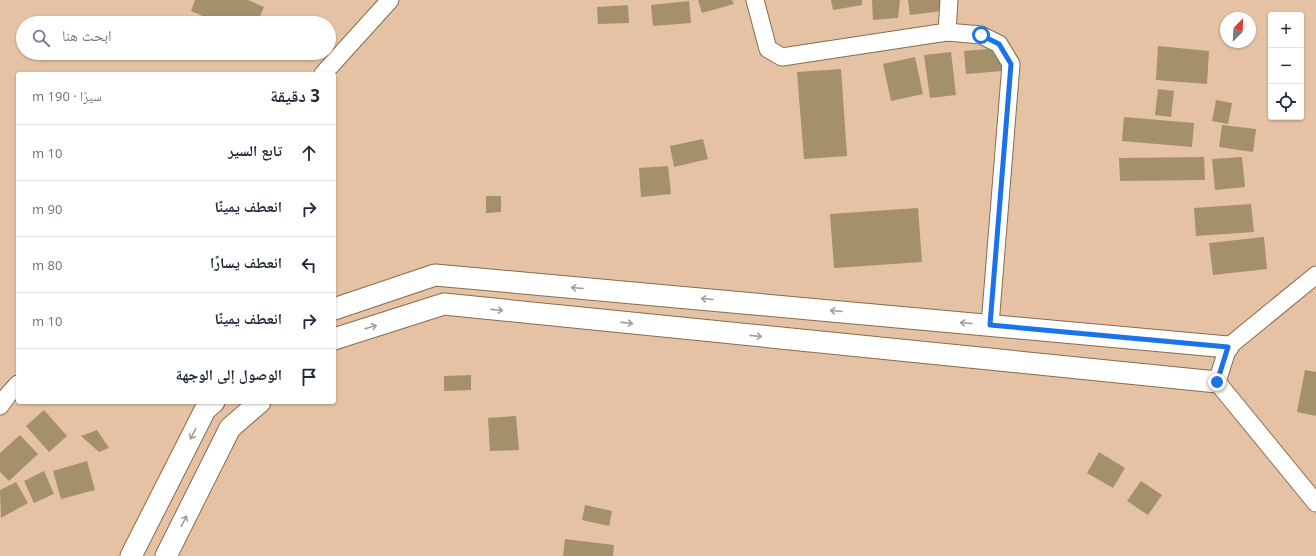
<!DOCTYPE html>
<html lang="ar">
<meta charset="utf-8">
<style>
:root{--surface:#fff;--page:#f6f6f7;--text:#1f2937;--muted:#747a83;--line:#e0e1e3}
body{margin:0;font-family:"Noto Sans","Noto Naskh Arabic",sans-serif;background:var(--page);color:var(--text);direction:rtl}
.controls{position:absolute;right:12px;top:12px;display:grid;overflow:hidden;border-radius:4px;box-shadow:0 1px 3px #0004}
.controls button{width:36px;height:36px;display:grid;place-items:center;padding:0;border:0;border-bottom:1px solid var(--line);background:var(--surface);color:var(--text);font:20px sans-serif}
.compass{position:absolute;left:1220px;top:12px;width:36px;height:36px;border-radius:50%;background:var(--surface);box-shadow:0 1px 3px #0004;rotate:24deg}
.stop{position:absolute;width:12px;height:12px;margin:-9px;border:3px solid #1a73e8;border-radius:50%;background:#fff}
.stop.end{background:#1a73e8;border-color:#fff;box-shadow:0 1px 4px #0008}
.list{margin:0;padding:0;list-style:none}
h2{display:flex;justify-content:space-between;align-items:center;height:52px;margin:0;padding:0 16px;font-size:17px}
h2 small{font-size:13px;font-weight:400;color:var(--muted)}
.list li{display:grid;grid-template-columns:26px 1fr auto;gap:12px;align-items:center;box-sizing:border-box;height:56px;padding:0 16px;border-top:1px solid var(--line)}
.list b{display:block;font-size:15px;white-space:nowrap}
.list em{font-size:13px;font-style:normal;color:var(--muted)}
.icon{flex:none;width:22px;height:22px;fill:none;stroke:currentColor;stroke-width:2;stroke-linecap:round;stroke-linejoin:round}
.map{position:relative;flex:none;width:1316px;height:556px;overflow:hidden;direction:ltr}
.search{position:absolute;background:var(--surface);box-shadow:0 1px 3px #0004;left:16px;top:16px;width:320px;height:44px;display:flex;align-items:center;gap:10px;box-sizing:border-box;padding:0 14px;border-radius:22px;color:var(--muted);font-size:15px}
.panel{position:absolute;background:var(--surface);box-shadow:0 1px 3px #0004;left:16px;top:72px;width:320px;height:332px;border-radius:4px;direction:rtl}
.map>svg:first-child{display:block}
.building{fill:#a4916b}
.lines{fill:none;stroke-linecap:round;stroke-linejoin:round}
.minor-casing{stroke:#8a6b4e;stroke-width:19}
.tertiary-casing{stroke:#8a6b4e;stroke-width:23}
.minor{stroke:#fff;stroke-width:17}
.tertiary{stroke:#fff;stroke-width:21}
.oneway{stroke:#a19c96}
.route{stroke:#1a73e8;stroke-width:5}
</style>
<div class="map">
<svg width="1316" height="556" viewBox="0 0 1316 556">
<rect width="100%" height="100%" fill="#e4c2a3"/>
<g class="building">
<path d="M195 0H248L264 7 257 23H219L191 11Z"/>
<path d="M698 0H732L734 4 702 13Z"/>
<path d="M831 0H862V5L833 10Z"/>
<path d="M872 0H900L898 18 873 20Z"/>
<path d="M908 0H941L942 11 910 15Z"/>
<path d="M689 1 691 23 653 26 651 5Z"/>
<path d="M628 5 629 23 598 24 597 7Z"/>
<path d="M1158 46 1209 51 1207 84 1156 80Z"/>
<path d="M1000 48 1002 71 966 74 964 51Z"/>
<path d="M951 52 956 95 930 98 924 55Z"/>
<path d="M915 57 923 94 891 101 883 64Z"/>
<path d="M841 69 847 156 804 159 797 72Z"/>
<path d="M1158 89 1174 91 1171 117 1155 115Z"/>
<path d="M1216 100 1232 103 1228 124 1212 121Z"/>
<path d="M1124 117 1194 123 1192 147 1122 141Z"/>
<path d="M1222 125 1256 129 1253 152 1219 147Z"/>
<path d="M703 139 708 159 674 167 670 146Z"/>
<path d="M1204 157 1205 180 1120 181 1119 158Z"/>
<path d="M1242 157 1245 187 1215 190 1212 159Z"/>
<path d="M668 166 671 194 641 197 639 168Z"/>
<path d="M486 196H501V212L486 213Z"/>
<path d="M1251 204 1254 232 1196 236 1194 208Z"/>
<path d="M918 208 922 262 834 268 830 214Z"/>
<path d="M1264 237 1267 269 1213 275 1209 243Z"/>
<path d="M1305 370 1316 372V416L1297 412Z"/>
<path d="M471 375V390L444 391V376Z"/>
<path d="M44 410 67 436 49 452 26 426Z"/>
<path d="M516 416 519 450 490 451 488 418Z"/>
<path d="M97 430 109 448 99 452 81 436Z"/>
<path d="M20 435 38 454 9 481 0 472V453Z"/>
<path d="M1099 452 1125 468 1113 488 1087 473Z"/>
<path d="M87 461 95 490 61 499 53 471Z"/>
<path d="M44 471 54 494 34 503 24 481Z"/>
<path d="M1141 481 1162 495 1148 515 1127 501Z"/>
<path d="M16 482 28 503 1 518 0 490Z"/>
<path d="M585 505 612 511 609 526 582 520Z"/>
<path d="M565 539 614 545 613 556H563Z"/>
</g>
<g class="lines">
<defs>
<g id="minor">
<path d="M755 0 768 49 782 57 947 32"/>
<path d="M949 0 947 32 981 35 999 44 1011 64 990 325"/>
<path d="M323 74 390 0"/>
<path d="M1316 275 1228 347 1217 382 1316 503"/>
<path d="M0 406 8 395 18 384"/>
</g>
<g id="tertiary">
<path d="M334 309 435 275 1228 347"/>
<path d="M334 339 444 304 1217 382"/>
<path d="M131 556 205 410 214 402"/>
<path d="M166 556 230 428 260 402"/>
</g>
</defs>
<use href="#minor" class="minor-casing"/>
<use href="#tertiary" class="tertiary-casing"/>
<use href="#minor" class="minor"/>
<use href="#tertiary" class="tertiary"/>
</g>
<defs><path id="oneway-shaft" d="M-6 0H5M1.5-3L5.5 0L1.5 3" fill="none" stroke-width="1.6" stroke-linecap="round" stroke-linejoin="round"/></defs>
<g class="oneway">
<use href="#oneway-shaft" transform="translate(577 288) rotate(-175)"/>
<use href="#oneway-shaft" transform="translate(707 299) rotate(-175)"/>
<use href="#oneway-shaft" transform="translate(497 310) rotate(6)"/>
<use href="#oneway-shaft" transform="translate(836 311) rotate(-175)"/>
<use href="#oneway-shaft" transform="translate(627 323) rotate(6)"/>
<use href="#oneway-shaft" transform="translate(966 323) rotate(-175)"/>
<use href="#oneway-shaft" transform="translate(371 327) rotate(-17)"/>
<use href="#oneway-shaft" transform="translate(756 336) rotate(6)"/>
<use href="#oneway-shaft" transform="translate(193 434) rotate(117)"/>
<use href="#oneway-shaft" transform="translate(184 521) rotate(-63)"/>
</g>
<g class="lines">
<path class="route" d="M981 35 999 44 1011 64 990 325 1228 347 1217 382"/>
</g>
</svg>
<div class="controls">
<button>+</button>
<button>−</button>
<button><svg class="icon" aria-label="locate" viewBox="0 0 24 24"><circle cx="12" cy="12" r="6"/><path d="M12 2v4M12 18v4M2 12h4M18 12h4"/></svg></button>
</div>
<svg class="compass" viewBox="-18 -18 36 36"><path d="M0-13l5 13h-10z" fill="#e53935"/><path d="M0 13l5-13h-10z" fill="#747a83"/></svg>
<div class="stop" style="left:981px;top:35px"></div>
<div class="stop end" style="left:1217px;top:382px"></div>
<div class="search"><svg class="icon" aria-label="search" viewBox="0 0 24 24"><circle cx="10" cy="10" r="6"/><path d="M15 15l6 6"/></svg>ابحث هنا</div>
<section class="panel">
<h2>3 دقيقة<small>سيرًا · 190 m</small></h2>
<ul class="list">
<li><svg class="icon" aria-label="ahead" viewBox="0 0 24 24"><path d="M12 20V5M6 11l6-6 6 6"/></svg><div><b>تابع السير</b></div><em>10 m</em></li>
<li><svg class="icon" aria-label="right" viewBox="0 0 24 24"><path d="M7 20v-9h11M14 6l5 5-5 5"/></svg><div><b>انعطف يمينًا</b></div><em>90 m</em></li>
<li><svg class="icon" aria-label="left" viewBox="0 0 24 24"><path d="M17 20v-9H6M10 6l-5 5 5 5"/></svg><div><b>انعطف يسارًا</b></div><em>80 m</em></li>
<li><svg class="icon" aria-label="right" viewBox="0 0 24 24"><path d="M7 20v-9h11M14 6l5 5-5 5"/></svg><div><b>انعطف يمينًا</b></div><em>10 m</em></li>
<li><svg class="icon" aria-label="arrive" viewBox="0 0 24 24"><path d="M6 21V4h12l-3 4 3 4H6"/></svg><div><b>الوصول إلى الوجهة</b></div></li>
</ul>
</section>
</div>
